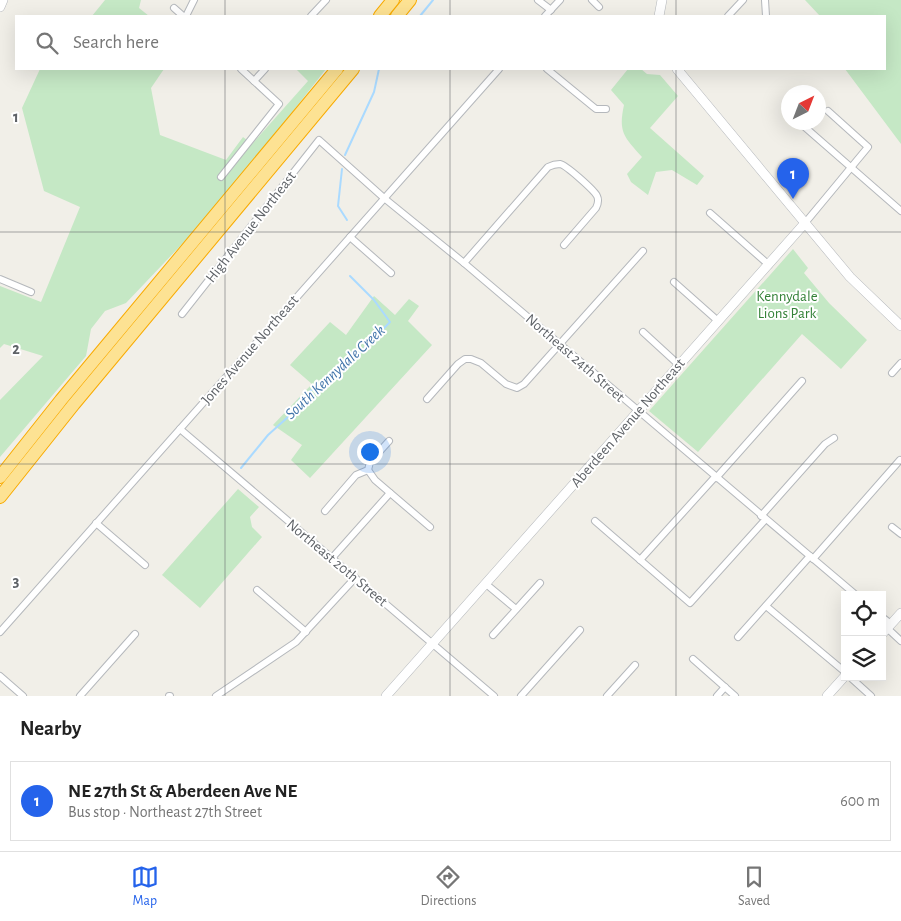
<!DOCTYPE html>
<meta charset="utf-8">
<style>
:root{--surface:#fff;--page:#f6f6f6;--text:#222;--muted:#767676;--line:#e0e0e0;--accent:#2563eb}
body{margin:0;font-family:"Alegreya Sans",sans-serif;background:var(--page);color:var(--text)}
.controls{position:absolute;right:15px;bottom:15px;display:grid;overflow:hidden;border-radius:0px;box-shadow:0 5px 20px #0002}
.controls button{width:45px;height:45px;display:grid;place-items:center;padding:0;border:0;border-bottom:1px solid var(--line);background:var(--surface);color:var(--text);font:25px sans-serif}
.compass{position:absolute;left:781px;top:85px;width:45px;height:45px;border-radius:50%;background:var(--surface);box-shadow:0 5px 20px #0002;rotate:42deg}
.you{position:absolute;left:369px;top:451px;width:18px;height:18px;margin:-12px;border:4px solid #fff;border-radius:50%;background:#1a73e8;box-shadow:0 0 0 8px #1a73e833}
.badge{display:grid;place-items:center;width:32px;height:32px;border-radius:50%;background:var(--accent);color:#fff;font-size:16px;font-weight:700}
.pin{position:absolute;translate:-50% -41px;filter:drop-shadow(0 1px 2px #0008)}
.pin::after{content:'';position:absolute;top:26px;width:18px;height:15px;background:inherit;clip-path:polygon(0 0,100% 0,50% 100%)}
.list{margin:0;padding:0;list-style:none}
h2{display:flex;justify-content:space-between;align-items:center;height:65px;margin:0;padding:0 20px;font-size:21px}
h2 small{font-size:16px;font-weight:400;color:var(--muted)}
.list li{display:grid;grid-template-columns:32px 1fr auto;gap:15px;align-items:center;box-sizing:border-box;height:80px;margin:0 10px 10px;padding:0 10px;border:1px solid var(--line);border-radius:0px}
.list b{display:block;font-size:19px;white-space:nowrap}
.list p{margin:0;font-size:16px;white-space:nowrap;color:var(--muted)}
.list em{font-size:16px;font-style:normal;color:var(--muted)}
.icon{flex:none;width:28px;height:28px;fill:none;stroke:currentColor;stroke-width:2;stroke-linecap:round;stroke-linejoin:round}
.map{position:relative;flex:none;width:901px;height:696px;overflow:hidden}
.search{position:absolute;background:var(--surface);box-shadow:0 5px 20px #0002;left:15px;right:15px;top:15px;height:55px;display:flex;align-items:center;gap:12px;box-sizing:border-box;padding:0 18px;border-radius:0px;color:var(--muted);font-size:19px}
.sheet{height:155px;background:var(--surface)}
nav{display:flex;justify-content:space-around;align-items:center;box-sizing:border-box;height:70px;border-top:1px solid var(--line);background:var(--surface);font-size:14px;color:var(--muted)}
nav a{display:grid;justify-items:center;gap:2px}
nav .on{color:var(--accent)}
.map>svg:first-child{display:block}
.green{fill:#c5e8c5}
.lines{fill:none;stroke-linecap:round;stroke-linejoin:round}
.stream{stroke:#aadaff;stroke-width:2}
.minor-casing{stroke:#b5b8bc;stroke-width:8}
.tertiary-casing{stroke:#b5b8bc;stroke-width:10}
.motorway-casing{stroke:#f9ab00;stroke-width:14}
.minor{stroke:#fff;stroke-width:6}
.tertiary{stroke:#fff;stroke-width:9}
.motorway{stroke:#fde293;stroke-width:12}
.grid{fill:none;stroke:#5f6368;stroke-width:1;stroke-opacity:0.55}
.labels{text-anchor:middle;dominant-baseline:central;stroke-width:4;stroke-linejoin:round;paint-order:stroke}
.street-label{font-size:15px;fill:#5f6368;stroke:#fff}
.park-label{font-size:15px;fill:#348238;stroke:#fff}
.water-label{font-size:16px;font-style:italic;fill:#4174aa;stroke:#fff}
.grid-label{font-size:16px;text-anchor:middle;font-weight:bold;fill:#5f6368;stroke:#fff;stroke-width:4;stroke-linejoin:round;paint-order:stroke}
</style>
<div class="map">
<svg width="901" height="696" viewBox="0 0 901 696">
<rect width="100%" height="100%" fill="#f1efe8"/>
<g class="green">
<path d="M105 0H141L139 8 149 16H92Z"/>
<path d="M805 0H901V144L845 69H885V16H820Z"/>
<path d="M40 69H164L151 88 160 135 226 160 243 137 252 144 308 81 296 69H326L222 202 126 303 105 311 91 329 86 356 0 457V400L43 356 4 344 0 348V286L41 302 80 207 44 191 22 108Z"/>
<path d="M628 69H641L647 74 660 75 678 96 650 128 704 176 697 185 672 170 656 172 648 195 631 182 627 174 642 157C624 137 618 132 624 105L611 90Z"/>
<path d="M793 249 808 268 804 273 829 303 867 340 841 369 802 334 698 452 649 411Z"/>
<path d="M374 296 395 315 409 299 419 306 408 321 432 345 310 478 291 460 302 445 273 425 312 384 290 365 330 322 346 335Z"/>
<path d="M238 489 259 507 250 517 252 527 262 537 200 608 162 575Z"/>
</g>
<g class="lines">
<g class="stream">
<path d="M420 16 433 0"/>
<path d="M345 155 374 92 379 69"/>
<path d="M342 169 338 206 347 220"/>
<path d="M241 468 268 435 288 417 301 398 358 355 390 322 374 300 350 276"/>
</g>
<defs>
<g id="minor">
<path d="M538 0 551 10"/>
<path d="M592 0 599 7"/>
<path d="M765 0 766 16"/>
<path d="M174 8 183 16"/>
<path d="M186 16 194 0"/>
<path d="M311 16 326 0"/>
<path d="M545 16 560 0"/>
<path d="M728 16 743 0"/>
<path d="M547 69 591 105 596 109H606"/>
<path d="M254 81 265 69"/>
<path d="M799 122 901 211"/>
<path d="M221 177 279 104 241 69"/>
<path d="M710 213 769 265"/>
<path d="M805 223 868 147 828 111"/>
<path d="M350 237 391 273"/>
<path d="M464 263 548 167C552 165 556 164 560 164 566 165 594 190 597 196 599 200 598 204 596 208L564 245"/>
<path d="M0 279 31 292"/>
<path d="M674 282 718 321"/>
<path d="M182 314 319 140 384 198 464 263 856 595"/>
<path d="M643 332 679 365"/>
<path d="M892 373 901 363"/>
<path d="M427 399 458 364 465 359H471L481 363 506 384 517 388 524 384 643 251"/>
<path d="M180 429 494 696"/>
<path d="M368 470 375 480 430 527"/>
<path d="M716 478 802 381"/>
<path d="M325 511 356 475 368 470 370 462 389 441"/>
<path d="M761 516 825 444 834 438"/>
<path d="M595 521 690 603 765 520"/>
<path d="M96 523 145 565"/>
<path d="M892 527 901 534"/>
<path d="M332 558 390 493"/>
<path d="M813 559 900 460"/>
<path d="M640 560 715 477"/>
<path d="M486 584 516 609"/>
<path d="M257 590 306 632"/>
<path d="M766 606 845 672"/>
<path d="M882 617 891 624"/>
<path d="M887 628 901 641"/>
<path d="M0 632 499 69"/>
<path d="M493 635 540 583"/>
<path d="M738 637 810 556"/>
<path d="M693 659 735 696"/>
<path d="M0 676 23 696"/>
<path d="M850 677 871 696"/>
<path d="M80 696 135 634"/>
<path d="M169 696H170"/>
<path d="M216 696 296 642 355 578"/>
<path d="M521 696 580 630"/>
<path d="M607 696 635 665"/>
<path d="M717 696 725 687"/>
</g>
<g id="tertiary">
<path d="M0 7 3 0"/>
<path d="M659 16 662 0"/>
<path d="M677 69 850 277 901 326"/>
<path d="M882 634 901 613"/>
<path d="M386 696 805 223"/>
<path d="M827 696 845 676"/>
</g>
<g id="motorway">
<path d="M380 16 393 0"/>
<path d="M397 16 410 0"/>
<path d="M0 477 61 400 337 69"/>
<path d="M0 497 74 404 353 69"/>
</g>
</defs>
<use href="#minor" class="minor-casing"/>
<use href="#tertiary" class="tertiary-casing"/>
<use href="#motorway" class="motorway-casing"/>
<use href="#minor" class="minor"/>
<use href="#tertiary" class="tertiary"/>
<use href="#motorway" class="motorway"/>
</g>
<path class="grid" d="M225 0V16M450 0V16M676 0V16M225 69V696M450 69V696M676 69V696M0 232H901M0 464H901"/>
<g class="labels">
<g class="street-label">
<text transform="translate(251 227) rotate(-52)">High Avenue Northeast</text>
<text transform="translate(250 350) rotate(-49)">Jones Avenue Northeast</text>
<text transform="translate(575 358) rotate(41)">Northeast 24th Street</text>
<text transform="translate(628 423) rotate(-49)">Aberdeen Avenue Northeast</text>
<text transform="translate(337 563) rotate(40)">Northeast 20th Street</text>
</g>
<g class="park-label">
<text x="787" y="296">Kennydale<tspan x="787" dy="17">Lions Park</tspan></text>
</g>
<g class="water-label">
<text transform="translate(335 372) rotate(-43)">South Kennydale Creek</text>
</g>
</g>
<g class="grid-label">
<text x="16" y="122">1</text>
<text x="16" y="354">2</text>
<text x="16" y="586">3</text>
</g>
</svg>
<div class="controls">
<button><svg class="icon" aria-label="locate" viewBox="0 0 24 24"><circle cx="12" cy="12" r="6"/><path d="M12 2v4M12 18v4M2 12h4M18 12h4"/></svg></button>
<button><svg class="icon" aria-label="layers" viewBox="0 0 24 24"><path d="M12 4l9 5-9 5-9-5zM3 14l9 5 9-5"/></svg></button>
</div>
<svg class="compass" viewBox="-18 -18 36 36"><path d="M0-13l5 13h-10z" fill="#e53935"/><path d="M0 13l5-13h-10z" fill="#767676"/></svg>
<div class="you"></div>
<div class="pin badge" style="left:793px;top:199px">1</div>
<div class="search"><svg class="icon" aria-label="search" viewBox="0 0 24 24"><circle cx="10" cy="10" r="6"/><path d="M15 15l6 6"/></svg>Search here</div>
</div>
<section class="sheet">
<h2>Nearby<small></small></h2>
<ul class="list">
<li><span class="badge">1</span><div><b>NE 27th St &amp; Aberdeen Ave NE</b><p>Bus stop · Northeast 27th Street</p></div><em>600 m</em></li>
</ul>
</section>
<nav>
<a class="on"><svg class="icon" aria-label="map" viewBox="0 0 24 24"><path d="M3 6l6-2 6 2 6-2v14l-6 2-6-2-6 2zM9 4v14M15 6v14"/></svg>Map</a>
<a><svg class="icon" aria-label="directions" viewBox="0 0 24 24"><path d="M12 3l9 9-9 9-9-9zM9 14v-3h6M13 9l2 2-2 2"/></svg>Directions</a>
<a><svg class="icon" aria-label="saved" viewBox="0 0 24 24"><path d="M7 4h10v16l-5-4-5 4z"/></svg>Saved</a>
</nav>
